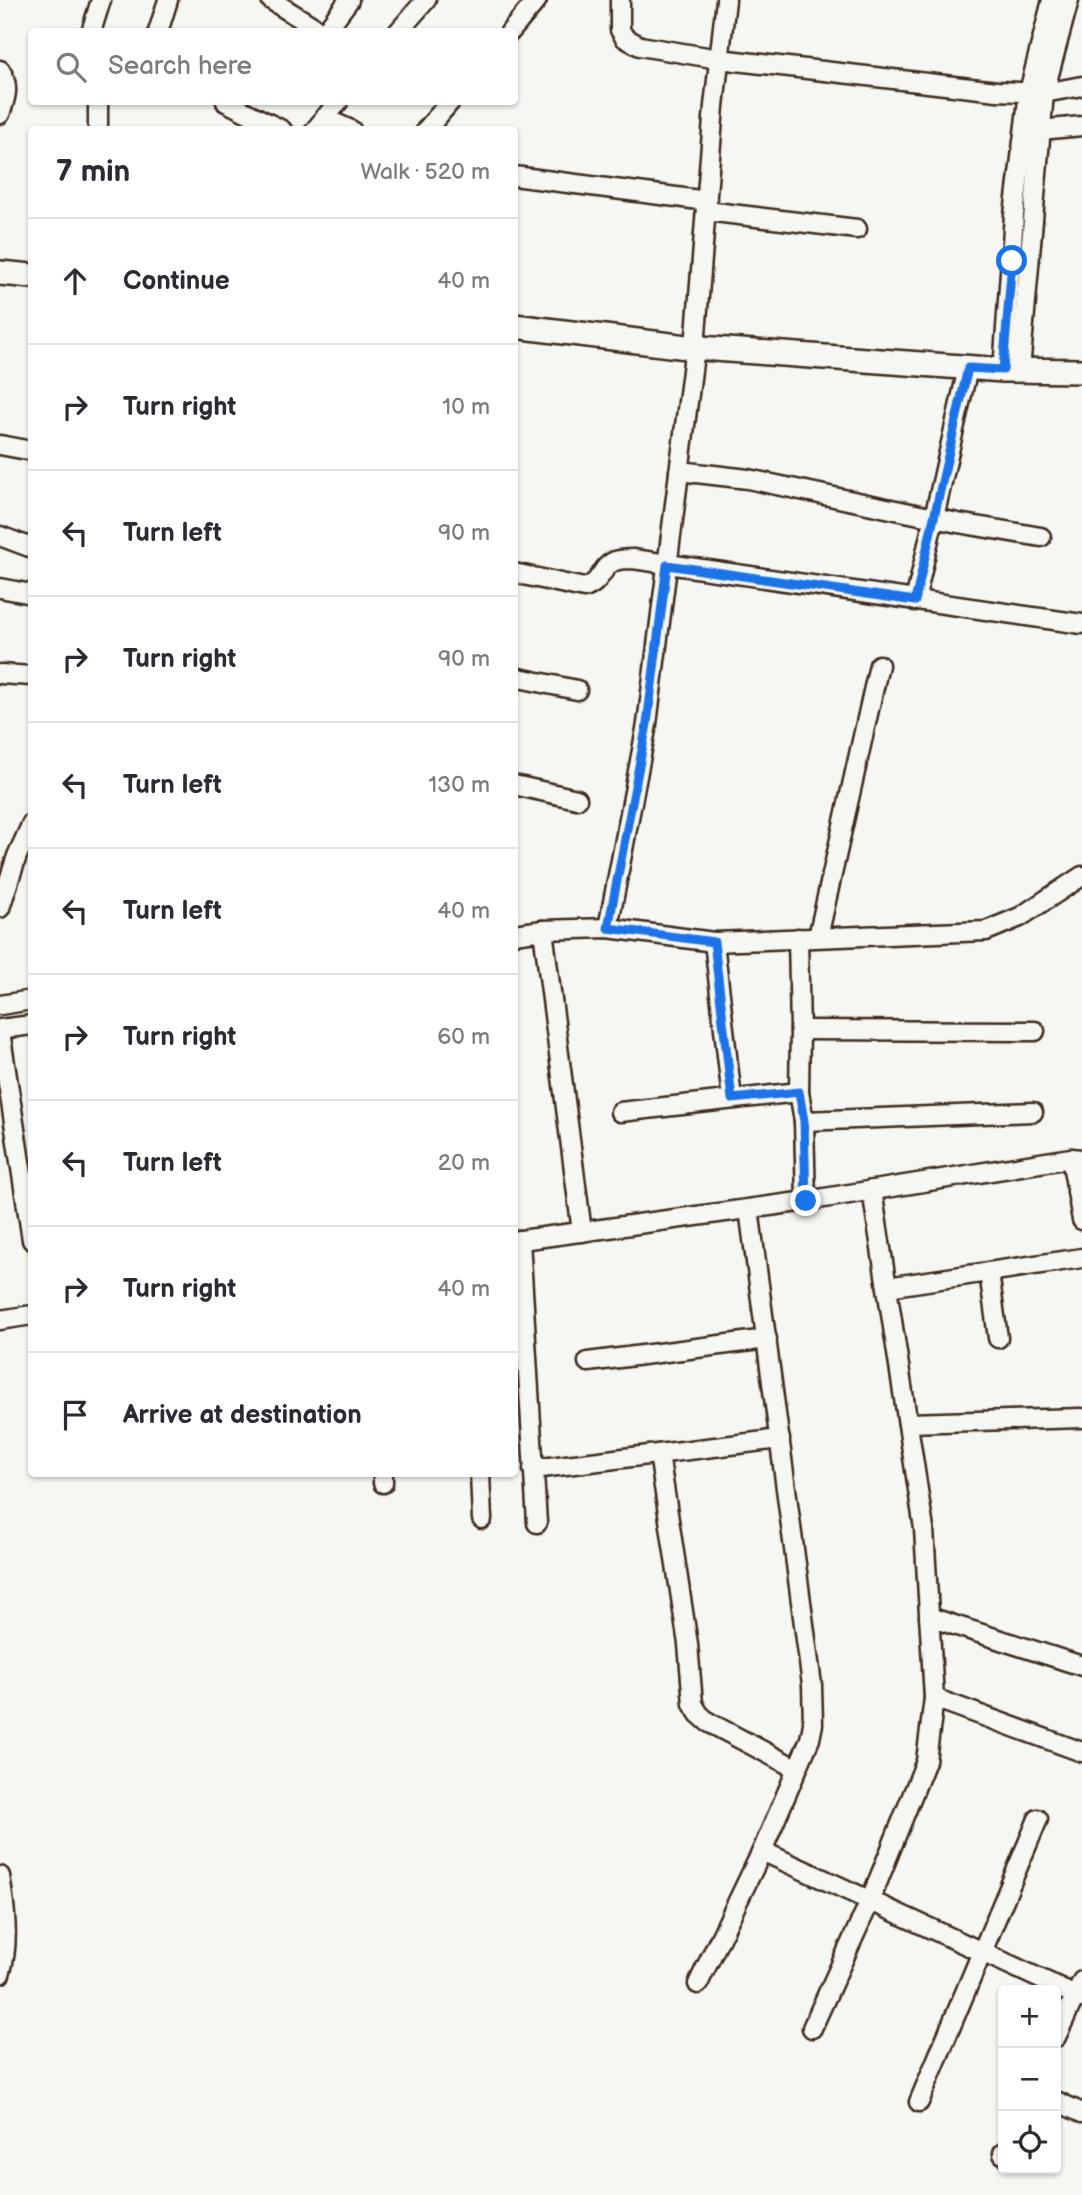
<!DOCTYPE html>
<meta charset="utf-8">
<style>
:root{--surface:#fff;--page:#f7f7f7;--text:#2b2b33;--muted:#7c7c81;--line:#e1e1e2}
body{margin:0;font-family:"Balsamiq Sans",sans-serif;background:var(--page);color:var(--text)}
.controls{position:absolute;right:21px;bottom:21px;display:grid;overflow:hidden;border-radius:7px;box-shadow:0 2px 5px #0004}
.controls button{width:63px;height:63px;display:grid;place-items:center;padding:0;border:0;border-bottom:2px solid var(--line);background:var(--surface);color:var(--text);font:35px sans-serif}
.stop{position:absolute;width:21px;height:21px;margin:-16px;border:5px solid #1a73e8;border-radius:50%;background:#fff}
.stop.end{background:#1a73e8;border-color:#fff;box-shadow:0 2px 7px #0008}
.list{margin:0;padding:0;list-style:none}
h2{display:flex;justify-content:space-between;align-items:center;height:91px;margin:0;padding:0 28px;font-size:30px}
h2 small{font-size:23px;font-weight:400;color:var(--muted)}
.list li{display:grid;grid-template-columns:46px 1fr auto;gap:21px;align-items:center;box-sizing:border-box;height:126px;padding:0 28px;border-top:2px solid var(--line)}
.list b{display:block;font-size:26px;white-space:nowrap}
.list em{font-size:23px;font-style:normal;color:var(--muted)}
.icon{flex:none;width:38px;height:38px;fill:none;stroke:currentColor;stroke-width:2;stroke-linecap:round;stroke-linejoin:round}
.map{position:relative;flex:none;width:1082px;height:2195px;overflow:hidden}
.search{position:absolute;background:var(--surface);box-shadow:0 2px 5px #0004;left:28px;top:28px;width:490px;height:77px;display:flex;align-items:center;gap:18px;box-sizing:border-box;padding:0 24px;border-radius:7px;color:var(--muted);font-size:26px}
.panel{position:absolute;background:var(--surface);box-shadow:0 2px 5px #0004;left:28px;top:126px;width:490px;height:1351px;border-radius:7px}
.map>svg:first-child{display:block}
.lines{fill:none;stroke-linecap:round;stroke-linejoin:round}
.minor-casing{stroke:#3b2a1e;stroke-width:23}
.major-casing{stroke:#3b2a1e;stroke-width:28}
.minor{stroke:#f6f6f2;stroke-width:18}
.major{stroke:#f6f6f2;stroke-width:23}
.route{stroke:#1a73e8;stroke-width:9}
</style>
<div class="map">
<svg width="1082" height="2195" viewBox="0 0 1082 2195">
<rect width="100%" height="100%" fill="#f6f6f2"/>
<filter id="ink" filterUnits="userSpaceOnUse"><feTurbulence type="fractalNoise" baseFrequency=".0143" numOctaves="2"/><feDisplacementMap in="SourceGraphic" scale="14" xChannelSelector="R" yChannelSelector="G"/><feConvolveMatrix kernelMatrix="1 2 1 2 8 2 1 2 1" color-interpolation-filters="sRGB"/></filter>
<g filter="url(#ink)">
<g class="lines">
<defs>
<g id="minor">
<path d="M271 0 322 32"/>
<path d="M620 0V30L625 38 640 46 719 59 997 91 1044 93 1082 86"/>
<path d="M91 32 101 0"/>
<path d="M158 32 168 0"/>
<path d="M325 32 349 0"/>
<path d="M398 32 426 0"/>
<path d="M510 32 537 0"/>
<path d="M0 70C10 85 6 98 0 114"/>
<path d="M226 102 282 130"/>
<path d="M324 118 351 130"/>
<path d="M98 130V102"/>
<path d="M315 130 338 102"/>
<path d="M426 130 450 102"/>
<path d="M1040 130 1082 126"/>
<path d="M514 176 707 201"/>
<path d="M706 211 857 229"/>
<path d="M1003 370 1014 215 1029 92 1052 0"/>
<path d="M1020 370 1044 93 1069 0"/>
<path d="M0 445 32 451"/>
<path d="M679 471 748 479 958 523 1041 537"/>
<path d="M0 536 32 548"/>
<path d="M514 573 584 588C602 583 601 566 615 561 621 559 627 559 633 559L1082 624"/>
<path d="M0 588 32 594"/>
<path d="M915 601 968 368"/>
<path d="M0 674 32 676"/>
<path d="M514 677 577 690"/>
<path d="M514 785 577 799"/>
<path d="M0 908 17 856 32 823"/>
<path d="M608 928 647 724 695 347 714 106 726 0"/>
<path d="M543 930 582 1232"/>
<path d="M514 934 543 930 608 928 714 942 986 931 1020 917 1082 876"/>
<path d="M818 937 879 665"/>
<path d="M798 938 800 1030 799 1092 804 1121 806 1201"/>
<path d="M714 942 732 1099"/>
<path d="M0 1005 32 1000"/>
<path d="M0 1029 32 1025"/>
<path d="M800 1030 1035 1031"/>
<path d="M0 1031 32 1240"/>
<path d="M620 1112 799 1092"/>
<path d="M804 1121 1033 1112"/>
<path d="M1071 1158 1082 1220"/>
<path d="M520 1240 537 1523"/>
<path d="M514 1241 806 1201 1071 1158 1082 1159"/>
<path d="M989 1272 998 1338"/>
<path d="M887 1287 1082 1258"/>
<path d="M0 1320 32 1315"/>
<path d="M588 1362 767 1339"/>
<path d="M908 1423 1082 1418"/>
<path d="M659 1454 688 1644 693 1704 699 1714 708 1722 797 1769"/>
<path d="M533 1469 780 1439"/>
<path d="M383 1474V1483"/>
<path d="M480 1474 482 1519"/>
<path d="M929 1617 1082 1666"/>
<path d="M934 1698 1082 1752"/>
<path d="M762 1851 1082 1998"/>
<path d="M0 1876C5 1906 10 1945 0 1974"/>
<path d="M698 1984 762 1851 810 1739 813 1724 812 1685 749 1209"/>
<path d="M812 2028 870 1901 926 1761 934 1698 924 1529 872 1190"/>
<path d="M1056 2037 1082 1981"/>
<path d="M1056 2101 1082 2113"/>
<path d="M919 2102 1038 1819"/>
<path d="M1003 2154V2153"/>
</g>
<g id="major">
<path d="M0 273 32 276"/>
<path d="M514 326 687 347 1003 370 1082 371"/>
</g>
</defs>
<use href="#minor" class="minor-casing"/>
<use href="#major" class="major-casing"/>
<use href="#minor" class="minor"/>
<use href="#major" class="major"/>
</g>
</g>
<g class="lines" filter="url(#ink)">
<path class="route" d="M806 1201 804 1121 799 1092 732 1099 714 942 608 928 647 724 667 565 915 601 968 368 1003 370 1012 261"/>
</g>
</svg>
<div class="controls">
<button>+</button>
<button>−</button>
<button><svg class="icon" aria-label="locate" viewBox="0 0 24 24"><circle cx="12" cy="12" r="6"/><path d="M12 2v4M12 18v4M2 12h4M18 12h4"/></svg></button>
</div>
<div class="stop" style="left:1012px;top:261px"></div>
<div class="stop end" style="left:806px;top:1201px"></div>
<div class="search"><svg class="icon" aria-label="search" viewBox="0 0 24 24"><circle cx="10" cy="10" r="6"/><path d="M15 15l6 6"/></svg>Search here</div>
<section class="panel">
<h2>7 min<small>Walk · 520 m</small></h2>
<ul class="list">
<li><svg class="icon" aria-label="ahead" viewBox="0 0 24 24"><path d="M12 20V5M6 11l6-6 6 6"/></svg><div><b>Continue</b></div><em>40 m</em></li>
<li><svg class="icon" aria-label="right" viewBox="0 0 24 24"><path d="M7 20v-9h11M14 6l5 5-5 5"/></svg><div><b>Turn right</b></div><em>10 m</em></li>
<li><svg class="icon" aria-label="left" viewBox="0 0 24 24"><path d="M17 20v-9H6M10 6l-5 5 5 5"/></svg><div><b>Turn left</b></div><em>90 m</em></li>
<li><svg class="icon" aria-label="right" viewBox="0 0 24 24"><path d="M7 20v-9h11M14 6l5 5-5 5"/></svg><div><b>Turn right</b></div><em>90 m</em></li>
<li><svg class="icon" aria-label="left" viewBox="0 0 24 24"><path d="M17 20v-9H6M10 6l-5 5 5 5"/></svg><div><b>Turn left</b></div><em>130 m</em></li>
<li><svg class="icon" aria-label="left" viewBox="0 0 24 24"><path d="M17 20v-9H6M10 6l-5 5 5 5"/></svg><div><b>Turn left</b></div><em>40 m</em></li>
<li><svg class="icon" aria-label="right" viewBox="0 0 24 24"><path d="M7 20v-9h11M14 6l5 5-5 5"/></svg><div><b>Turn right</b></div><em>60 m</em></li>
<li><svg class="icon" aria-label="left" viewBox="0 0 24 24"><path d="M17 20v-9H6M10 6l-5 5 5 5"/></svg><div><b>Turn left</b></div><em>20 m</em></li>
<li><svg class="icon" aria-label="right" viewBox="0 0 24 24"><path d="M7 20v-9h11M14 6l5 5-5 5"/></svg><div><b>Turn right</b></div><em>40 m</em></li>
<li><svg class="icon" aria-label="arrive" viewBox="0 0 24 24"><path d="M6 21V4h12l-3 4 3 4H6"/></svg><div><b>Arrive at destination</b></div></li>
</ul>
</section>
</div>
